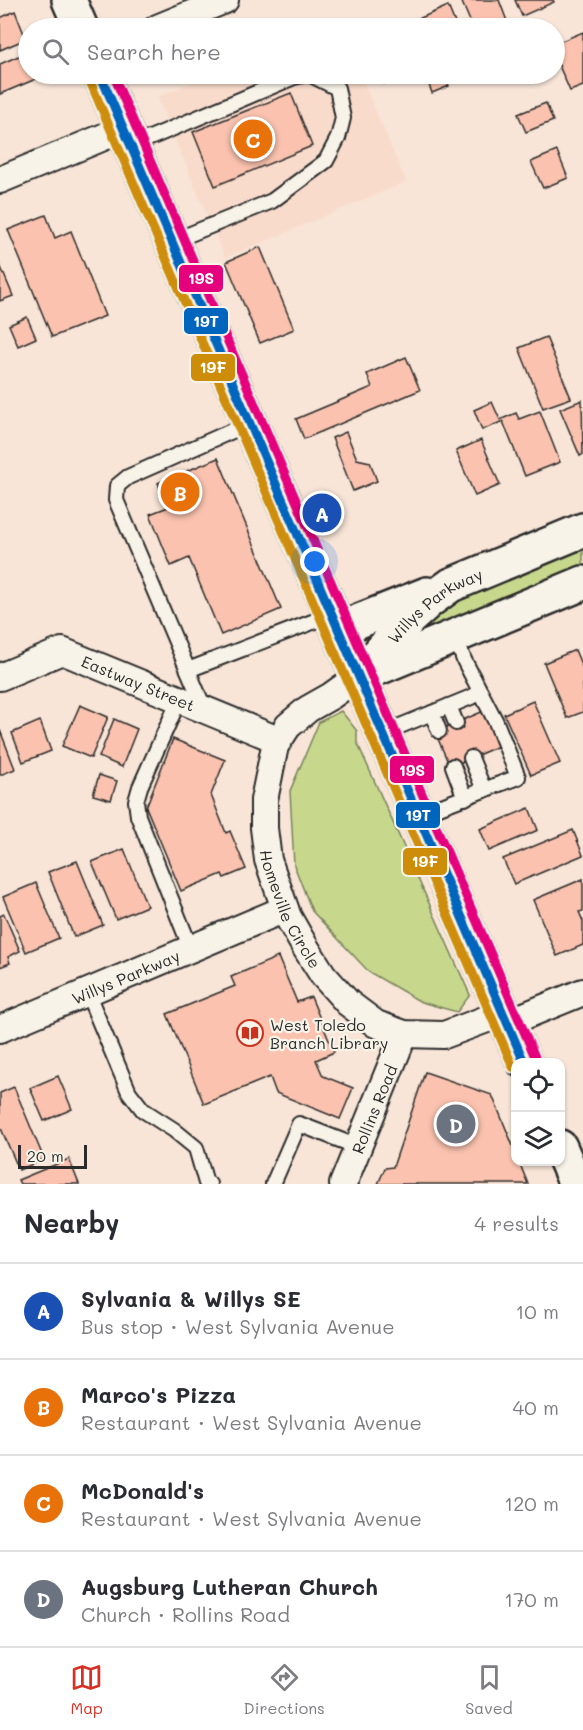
<!DOCTYPE html>
<meta charset="utf-8">
<style>
:root{--surface:#fff;--page:#f7f7f7;--text:#2b2b33;--muted:#7c7c81;--line:#e1e1e2;--accent:#d93025}
body{margin:0;font-family:Mali,sans-serif;background:var(--page);color:var(--text)}
.controls{position:absolute;right:18px;bottom:18px;display:grid;overflow:hidden;border-radius:12px;box-shadow:0 2px 4px #0004}
.controls button{width:54px;height:54px;display:grid;place-items:center;padding:0;border:0;border-bottom:2px solid var(--line);background:var(--surface);color:var(--text);font:30px sans-serif}
.scale{position:absolute;left:18px;bottom:15px;width:69px;box-sizing:border-box;padding-left:6px;border:3px solid #2b2b2b;border-top:0;font-size:16px;line-height:21px;white-space:nowrap;color:#2b2b2b;-webkit-text-stroke:4px #f7f3e8;paint-order:stroke}
.you{position:absolute;left:315px;top:562px;width:21px;height:21px;margin:-15px;border:4px solid #fff;border-radius:50%;background:#1a73e8;box-shadow:0 0 0 9px #1a73e833}
.badge{display:grid;place-items:center;width:39px;height:39px;border-radius:50%;background:var(--accent);color:#fff;font-size:20px;font-weight:700}
.pin{position:absolute;translate:-50% -50%;border:3px solid #fff;box-shadow:0 2px 6px #0006}
.list{margin:0;padding:0;list-style:none}
h2{display:flex;justify-content:space-between;align-items:center;height:78px;margin:0;padding:0 24px;font-size:26px}
h2 small{font-size:20px;font-weight:400;color:var(--muted)}
.list li{display:grid;grid-template-columns:39px 1fr auto;gap:18px;align-items:center;box-sizing:border-box;height:96px;padding:0 24px;border-top:2px solid var(--line)}
.list b{display:block;font-size:22px;white-space:nowrap}
.list p{margin:0;font-size:20px;white-space:nowrap;color:var(--muted)}
.list em{font-size:20px;font-style:normal;color:var(--muted)}
.icon{flex:none;width:33px;height:33px;fill:none;stroke:currentColor;stroke-width:2;stroke-linecap:round;stroke-linejoin:round}
.map{position:relative;flex:none;width:583px;height:1184px;overflow:hidden}
.search{position:absolute;background:var(--surface);box-shadow:0 2px 4px #0004;left:18px;right:18px;top:18px;height:66px;display:flex;align-items:center;gap:15px;box-sizing:border-box;padding:0 21px;border-radius:33px;color:var(--muted);font-size:22px}
.sheet{height:462px;background:var(--surface)}
nav{display:flex;justify-content:space-around;align-items:center;box-sizing:border-box;height:84px;border-top:2px solid var(--line);background:var(--surface);font-size:16px;color:var(--muted)}
nav a{display:grid;justify-items:center;gap:3px}
nav .on{color:var(--accent)}
.map>svg:first-child{display:block}
.built{fill:#f9dbcb}
.green{fill:#c7d88d;stroke:#79825c;stroke-width:1.5}
.building{fill:#fbc3af;stroke:#2b2b2b;stroke-width:1.5}
.lines{fill:none;stroke-linecap:round;stroke-linejoin:round}
.service-casing{stroke:#2b2b2b;stroke-width:18}
.minor-casing{stroke:#2b2b2b;stroke-width:30}
.secondary-casing{stroke:#2b2b2b;stroke-width:38}
.service{stroke:#f7f3e8;stroke-width:14}
.minor{stroke:#f7f3e8;stroke-width:26}
.secondary{stroke:#f7f3e8;stroke-width:33}
.bus-1-casing{stroke:#f7f3e8;stroke-width:14}
.bus-2-casing{stroke:#f7f3e8;stroke-width:14}
.bus-3-casing{stroke:#f7f3e8;stroke-width:14}
.bus-1{stroke:#0065bd;stroke-width:9}
.bus-2{stroke:#ce8d09;stroke-width:9}
.bus-3{stroke:#e5007d;stroke-width:9}
.labels{text-anchor:middle;dominant-baseline:central;stroke-width:4.5;stroke-linejoin:round;paint-order:stroke}
.street-label{font-size:16px;fill:#2b2b2b;stroke:#f7f3e8}
.poi-label{font-size:16px;fill:#2b2b2b;stroke:#f7f3e8;text-anchor:start}
.line-badge{stroke:#f7f3e8;stroke-width:2}
.badge-label{font-size:16px;text-anchor:middle;font-weight:bold;fill:#fff}
</style>
<div class="map">
<svg width="583" height="1184" viewBox="0 0 583 1184">
<rect width="100%" height="100%" fill="#f8e5d7"/>
<filter id="ink" filterUnits="userSpaceOnUse"><feTurbulence type="fractalNoise" baseFrequency=".0167" numOctaves="2"/><feDisplacementMap in="SourceGraphic" scale="12" xChannelSelector="R" yChannelSelector="G"/><feConvolveMatrix kernelMatrix="1 2 1 2 8 2 1 2 1" color-interpolation-filters="sRGB"/></filter>
<g filter="url(#ink)">
<path class="built" d="M212 74H360L406 182 225 258 157 97Z"/>
<g class="green">
<path d="M583 539V571L399 647 438 604Z"/>
<path d="M341 711 357 731V742L470 995 457 1012 421 1002 369 972 312 911 294 865 290 791 319 722Z"/>
</g>
<g class="building">
<path d="M461 0H499L507 21 500 24 501 28H473Z"/>
<path d="M515 0H553L554 2 522 16Z"/>
<path d="M448 6 457 28H419L416 20Z"/>
<path d="M15 11 26 39 0 50V18Z"/>
<path d="M391 21 394 28 397 27V28H372Z"/>
<path d="M583 32V86L570 91 554 54V44Z"/>
<path d="M28 52V74H42L43 76 0 94V64Z"/>
<path d="M379 74H411L384 84Z"/>
<path d="M425 74H445L449 86 432 93Z"/>
<path d="M291 93 312 146 215 186 193 132Z"/>
<path d="M546 103 553 121 526 132 518 114Z"/>
<path d="M557 151 568 178 543 188 531 162Z"/>
<path d="M46 215 55 238 71 231 105 316 52 337 8 230Z"/>
<path d="M260 247 294 329 260 343 226 262Z"/>
<path d="M0 265 13 296 0 301Z"/>
<path d="M27 317 36 338 18 346 9 325Z"/>
<path d="M546 337 571 398 543 408 519 348Z"/>
<path d="M406 357 420 390 304 439 296 419 372 387 367 374Z"/>
<path d="M582 400 583 454 580 456 560 409Z"/>
<path d="M492 402 501 422 482 430 474 410Z"/>
<path d="M540 411 560 462 525 476 502 419 516 413 519 419Z"/>
<path d="M346 432 357 459 370 462 377 481 353 491 332 438Z"/>
<path d="M481 440 500 485 475 496 456 451Z"/>
<path d="M218 458 281 609 221 635 189 558 171 566 150 514 168 507 158 483Z"/>
<path d="M575 650 583 669V712L567 718 544 663Z"/>
<path d="M533 701 560 763 531 775 504 714Z"/>
<path d="M80 705 108 717 91 758 62 746Z"/>
<path d="M486 710 501 745 450 767 435 732Z"/>
<path d="M114 719 137 729 122 767 99 757Z"/>
<path d="M40 721 51 751 23 762 12 733Z"/>
<path d="M0 730 15 769 0 775Z"/>
<path d="M173 739 225 760 211 795 226 833 230 831 246 869 224 878 222 874 181 891 146 807Z"/>
<path d="M99 775 117 781 111 800 93 795Z"/>
<path d="M529 808 538 830 489 851 480 829Z"/>
<path d="M573 830 583 855 514 884 503 859Z"/>
<path d="M124 849 147 906 116 919 92 862Z"/>
<path d="M77 861 103 925 74 937 48 872Z"/>
<path d="M583 879V911L579 912 583 921V945L557 956 533 900Z"/>
<path d="M36 883 59 938 26 952 3 897Z"/>
<path d="M4 914 20 951 8 957 10 963 0 967V916Z"/>
<path d="M278 957 297 1002 311 997 334 1052 316 1060 323 1076 353 1088 340 1119 276 1093 270 1077 204 1104 167 1014 235 986 231 977Z"/>
<path d="M425 1072 492 1095 516 1153V1162H519L528 1184H378L385 1168 393 1167Z"/>
<path d="M58 1076 72 1109 44 1121 30 1088Z"/>
<path d="M14 1087 44 1159 19 1170 0 1126V1093Z"/>
<path d="M69 1159 79 1184H20L18 1180Z"/>
</g>
<g class="lines">
<defs>
<g id="service">
<path d="M131 146 294 77 309 74"/>
<path d="M173 241 272 201 326 161 338 138 343 118 337 88 309 74"/>
<path d="M188 670 333 614"/>
<path d="M179 700 140 787 136 801 138 816 191 949"/>
<path d="M449 706 456 723"/>
<path d="M204 708 116 500 117 486 128 477 250 423"/>
<path d="M432 713 439 731"/>
<path d="M383 733 481 693"/>
<path d="M471 758 484 790"/>
<path d="M453 766 465 798"/>
<path d="M418 815 518 777 496 722 464 660 455 636"/>
<path d="M87 992 129 1092 143 1110 174 1130 196 1148 206 1183 209 1184"/>
<path d="M273 1184 299 1124 358 1147"/>
</g>
<g id="minor">
<path d="M157 28 225 0"/>
<path d="M0 180 123 129"/>
<path id="s1" d="M359 676 331 696 308 709 288 726 275 746 264 800V828L268 860 288 917 304 945 323 975 348 1003 376 1024 404 1034 444 1035 503 1013"/>
<path id="s2" d="M0 677 62 651 278 740"/>
<path d="M507 1023 583 992"/>
<path id="s3" d="M0 1029 285 909"/>
<path id="s4" d="M343 1184 404 1034"/>
</g>
<g id="secondary">
<path d="M69 0 81 28"/>
<path d="M100 74 524 1062"/>
<path d="M339 629 427 594"/>
<path d="M366 673 583 583"/>
<path id="s5" d="M359 676 409 619 429 601 451 585 583 530"/>
<path d="M560 1147 576 1184"/>
</g>
</defs>
<use href="#service" class="service-casing"/>
<use href="#minor" class="minor-casing"/>
<use href="#secondary" class="secondary-casing"/>
<use href="#service" class="service"/>
<use href="#minor" class="minor"/>
<use href="#secondary" class="secondary"/>
<defs>
<path id="bus-1" d="M100 74 524 1062"/>
<path id="bus-2" d="M89 79 513 1067"/>
<path id="bus-3" d="M113 74 535 1057"/>
</defs>
<use href="#bus-1" class="bus-1-casing"/>
<use href="#bus-2" class="bus-2-casing"/>
<use href="#bus-3" class="bus-3-casing"/>
<use href="#bus-1" class="bus-1"/>
<use href="#bus-2" class="bus-2"/>
<use href="#bus-3" class="bus-3"/>
</g>
</g>
<defs>
<symbol id="library-ring" viewBox="-11 -11 22 22"><circle r="9.5" fill="#f7f3e8" stroke="#c8321e" stroke-width="1.5"/><path d="M-6-4Q-3-5.5-.7-3.5V5Q-3 3-6 4ZM6-4Q3-5.5 .7-3.5V5Q3 3 6 4Z" fill="#c8321e"/></symbol>
</defs>
<g fill-rule="evenodd">
<use href="#library-ring" x="235" y="1018" width="30" height="30"/>
</g>
<g class="labels">
<g class="street-label">
<text stroke="none"><textPath href="#s5" startOffset="105">Willys Parkway</textPath></text>
<text stroke="none"><textPath href="#s2" startOffset="150">Eastway Street</textPath></text>
<text stroke="none"><textPath href="#s1" startOffset="280">Homeville Circle</textPath></text>
<text stroke="none"><textPath href="#s3" startOffset="136">Willys Parkway</textPath></text>
<text stroke="none"><textPath href="#s4" startOffset="81">Rollins Road</textPath></text>
</g>
<g class="poi-label">
<text x="270" y="1024">West Toledo<tspan x="270" dy="18">Branch Library</tspan></text>
</g>
</g>
<g class="line-badge">
<rect x="178" y="264" width="46" height="29" rx="6" fill="#e5007d"/>
<rect x="183" y="307" width="46" height="28" rx="6" fill="#0065bd"/>
<rect x="190" y="353" width="46" height="29" rx="6" fill="#ce8d09"/>
<rect x="389" y="755" width="46" height="29" rx="6" fill="#e5007d"/>
<rect x="395" y="801" width="46" height="28" rx="6" fill="#0065bd"/>
<rect x="402" y="847" width="46" height="29" rx="6" fill="#ce8d09"/>
</g>
<g class="badge-label">
<text x="201" y="284">19S</text>
<text x="206" y="327">19T</text>
<text x="213" y="373">19F</text>
<text x="412" y="776">19S</text>
<text x="418" y="821">19T</text>
<text x="425" y="867">19F</text>
</g>
</svg>
<div class="controls">
<button><svg class="icon" aria-label="locate" viewBox="0 0 24 24"><circle cx="12" cy="12" r="6"/><path d="M12 2v4M12 18v4M2 12h4M18 12h4"/></svg></button>
<button><svg class="icon" aria-label="layers" viewBox="0 0 24 24"><path d="M12 4l9 5-9 5-9-5zM3 14l9 5 9-5"/></svg></button>
</div>
<div class="scale">20 m</div>
<div class="you"></div>
<div class="pin badge" style="left:322px;top:513px;background:#1a4fb4">A</div>
<div class="pin badge" style="left:180px;top:492px;background:#e8710a">B</div>
<div class="pin badge" style="left:253px;top:139px;background:#e8710a">C</div>
<div class="pin badge" style="left:456px;top:1124px;background:#6b7280">D</div>
<div class="search"><svg class="icon" aria-label="search" viewBox="0 0 24 24"><circle cx="10" cy="10" r="6"/><path d="M15 15l6 6"/></svg>Search here</div>
</div>
<section class="sheet">
<h2>Nearby<small>4 results</small></h2>
<ul class="list">
<li><span class="badge" style="background:#1a4fb4">A</span><div><b>Sylvania &amp; Willys SE</b><p>Bus stop · West Sylvania Avenue</p></div><em>10 m</em></li>
<li><span class="badge" style="background:#e8710a">B</span><div><b>Marco's Pizza</b><p>Restaurant · West Sylvania Avenue</p></div><em>40 m</em></li>
<li><span class="badge" style="background:#e8710a">C</span><div><b>McDonald's</b><p>Restaurant · West Sylvania Avenue</p></div><em>120 m</em></li>
<li><span class="badge" style="background:#6b7280">D</span><div><b>Augsburg Lutheran Church</b><p>Church · Rollins Road</p></div><em>170 m</em></li>
</ul>
</section>
<nav>
<a class="on"><svg class="icon" aria-label="map" viewBox="0 0 24 24"><path d="M3 6l6-2 6 2 6-2v14l-6 2-6-2-6 2zM9 4v14M15 6v14"/></svg>Map</a>
<a><svg class="icon" aria-label="directions" viewBox="0 0 24 24"><path d="M12 3l9 9-9 9-9-9zM9 14v-3h6M13 9l2 2-2 2"/></svg>Directions</a>
<a><svg class="icon" aria-label="saved" viewBox="0 0 24 24"><path d="M7 4h10v16l-5-4-5 4z"/></svg>Saved</a>
</nav>
